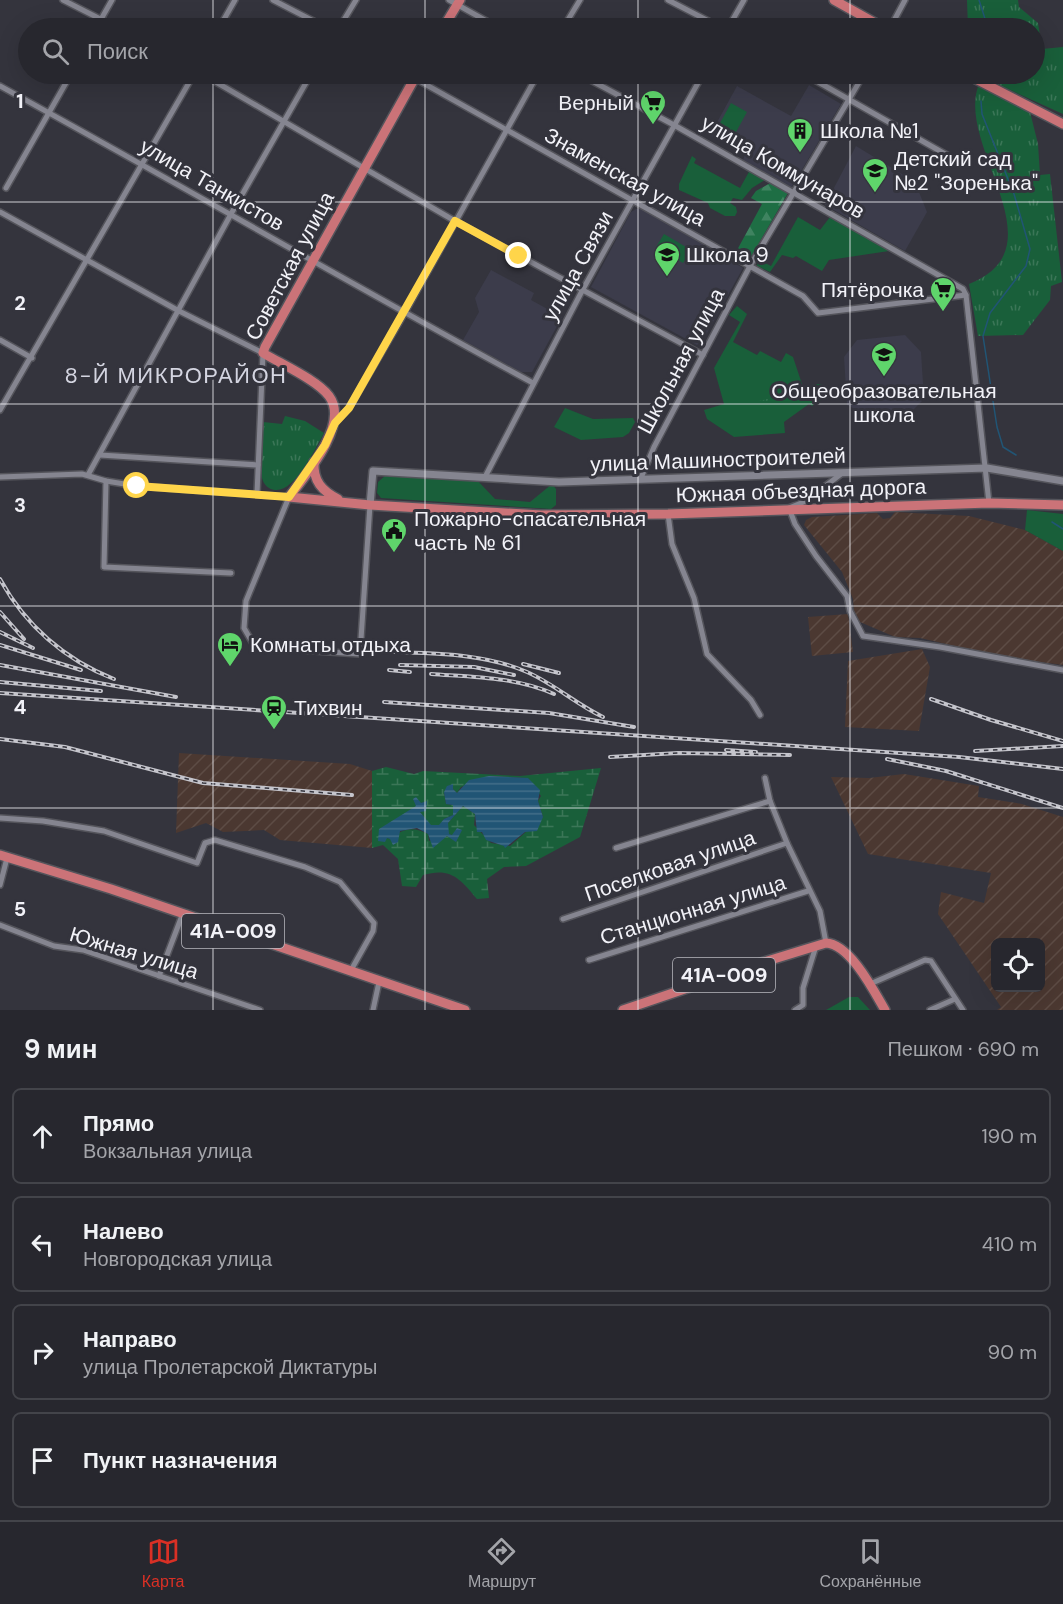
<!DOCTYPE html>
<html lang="ru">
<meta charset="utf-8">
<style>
:root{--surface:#27272e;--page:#2f2f36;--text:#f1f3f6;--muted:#a4a5aa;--line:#43444a;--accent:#d93025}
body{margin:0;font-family:"DM Sans",sans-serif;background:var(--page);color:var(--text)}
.controls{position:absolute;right:18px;bottom:18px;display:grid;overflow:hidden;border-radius:9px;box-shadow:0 6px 24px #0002}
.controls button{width:54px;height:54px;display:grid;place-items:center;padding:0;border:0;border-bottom:2px solid var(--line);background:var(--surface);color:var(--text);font:30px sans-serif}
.stop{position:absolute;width:18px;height:18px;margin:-14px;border:4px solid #ffd54a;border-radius:50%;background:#fff}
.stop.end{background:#ffd54a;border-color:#fff;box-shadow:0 2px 6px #0008}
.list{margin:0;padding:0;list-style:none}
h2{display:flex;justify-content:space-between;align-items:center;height:78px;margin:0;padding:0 24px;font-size:26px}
h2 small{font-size:20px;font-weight:400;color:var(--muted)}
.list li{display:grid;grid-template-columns:39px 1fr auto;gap:18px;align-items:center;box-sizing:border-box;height:96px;margin:0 12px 12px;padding:0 12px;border:2px solid var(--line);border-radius:9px}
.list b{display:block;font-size:22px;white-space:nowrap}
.list p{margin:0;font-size:20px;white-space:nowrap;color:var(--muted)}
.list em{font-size:20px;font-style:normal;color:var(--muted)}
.icon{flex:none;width:33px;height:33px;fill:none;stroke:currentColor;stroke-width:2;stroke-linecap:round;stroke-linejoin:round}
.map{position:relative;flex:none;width:1063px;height:1010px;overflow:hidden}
.search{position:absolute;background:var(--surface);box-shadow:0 6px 24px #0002;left:18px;right:18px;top:18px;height:66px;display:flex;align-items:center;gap:15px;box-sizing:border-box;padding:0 21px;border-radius:33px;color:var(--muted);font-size:22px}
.sheet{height:510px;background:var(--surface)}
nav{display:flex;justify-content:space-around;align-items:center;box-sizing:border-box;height:84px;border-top:2px solid var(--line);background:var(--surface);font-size:16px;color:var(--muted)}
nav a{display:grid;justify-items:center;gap:3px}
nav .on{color:var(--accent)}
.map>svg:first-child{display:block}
.built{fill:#3c3c4b}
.industrial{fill:url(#industrial-furrows);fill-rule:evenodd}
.green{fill:#195f3a}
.forest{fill:url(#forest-firs)}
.wetland{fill:url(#wetland-marsh);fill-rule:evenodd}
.park{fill:url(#park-tufts)}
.water{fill:url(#water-rules)}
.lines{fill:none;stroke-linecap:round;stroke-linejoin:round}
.stream{stroke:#215575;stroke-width:1.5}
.minor-casing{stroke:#54545b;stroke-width:8}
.tertiary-casing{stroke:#54545b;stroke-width:10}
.primary-casing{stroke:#54545b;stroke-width:12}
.minor{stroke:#858590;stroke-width:5}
.tertiary{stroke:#858590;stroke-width:7}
.primary{stroke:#cb7378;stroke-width:9}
.rail-casing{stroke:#c5c5cc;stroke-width:4}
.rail{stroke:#34343d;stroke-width:1.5;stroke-dasharray:4.5;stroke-linecap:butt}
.route{stroke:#ffd54a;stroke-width:8}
.grid{fill:none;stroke:#f2f2f8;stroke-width:1.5;stroke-opacity:0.55}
.labels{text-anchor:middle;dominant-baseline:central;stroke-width:6;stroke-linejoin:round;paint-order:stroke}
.shield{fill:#34343d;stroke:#b9b9c0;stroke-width:1.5}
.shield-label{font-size:20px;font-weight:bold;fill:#f2f2f8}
.poi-label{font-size:21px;fill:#f2f2f8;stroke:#34343d;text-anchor:start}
.street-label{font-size:21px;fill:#f2f2f8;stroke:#34343d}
.neighbourhood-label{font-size:22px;letter-spacing:1.5px;fill:#d4d5e1;stroke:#34343d}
.grid-label{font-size:20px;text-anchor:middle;font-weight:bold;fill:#f2f2f8;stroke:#34343d;stroke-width:6;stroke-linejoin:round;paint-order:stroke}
</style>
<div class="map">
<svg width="1063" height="1010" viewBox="0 0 1063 1010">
<defs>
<pattern id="industrial-furrows" width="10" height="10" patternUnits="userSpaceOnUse" patternTransform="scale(1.5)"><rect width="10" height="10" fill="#4b3831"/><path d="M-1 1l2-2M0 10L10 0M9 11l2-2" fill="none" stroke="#5d4c45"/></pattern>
<pattern id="forest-firs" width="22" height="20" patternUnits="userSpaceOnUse" patternTransform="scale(1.5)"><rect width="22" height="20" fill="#1e6e44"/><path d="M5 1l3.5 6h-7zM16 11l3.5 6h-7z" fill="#3f8360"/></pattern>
<pattern id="wetland-marsh" width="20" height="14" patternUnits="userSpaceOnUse" patternTransform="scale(1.5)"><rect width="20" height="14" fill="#195f3a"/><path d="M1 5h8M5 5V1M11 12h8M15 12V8" fill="none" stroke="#3b7657"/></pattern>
<pattern id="park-tufts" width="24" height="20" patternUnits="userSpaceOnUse" patternTransform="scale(1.5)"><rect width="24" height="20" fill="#195f3a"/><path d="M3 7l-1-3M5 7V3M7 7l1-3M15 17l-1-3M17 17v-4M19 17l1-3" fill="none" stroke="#3b7657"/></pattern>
<pattern id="water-rules" width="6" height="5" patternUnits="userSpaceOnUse" patternTransform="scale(1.5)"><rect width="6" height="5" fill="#215575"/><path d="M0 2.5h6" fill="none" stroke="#426e89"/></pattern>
</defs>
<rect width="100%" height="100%" fill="#34343d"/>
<g class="built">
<path d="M809 85 841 104 791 188 743 160 745 155 710 135 737 86 791 116Z"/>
<path d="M856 146 915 182 927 212 905 251 825 205Z"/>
<path d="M636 209H643L743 268 702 342 697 345 591 287 631 212Z"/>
<path d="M491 270 534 293 531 300 562 317 532 372H521L463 340 479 312 475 298Z"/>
<path d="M905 335 921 352 924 399 910 413 869 416 847 405 844 357 857 340Z"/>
</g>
<g class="industrial">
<path d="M895 512 969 516 1025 530 1063 551V665L1003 657 920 638 895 637 860 622 854 611 853 599 842 572 804 525 806 520 812 517 877 513 883 519 890 518Z"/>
<path d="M848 614 853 652 812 656 808 617Z"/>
<path d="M922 649 930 667 919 731 845 727 848 661Z"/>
<path d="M179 753 350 764 372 771V848L280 840 264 830 223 832 206 823 176 833Z"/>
<path d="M904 774 979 786 978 797 1022 804 1063 817V1010H997L1001 1007 938 914 941 892 984 903 991 873 868 854 831 777 869 778ZM996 942H1040V987H996Z"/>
</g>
<g class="green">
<path d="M731 103 747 112 730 143 714 134Z"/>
<path d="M692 156 696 159 694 163 740 188 750 170 765 180 752 188 742 200 733 198 730 203 736 207 737 212 735 216H725L710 208 708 203 679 190V184Z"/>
<path d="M798 217 820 230 830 217 889 251 829 260 822 271 796 256 793 258 782 255 770 272 757 266 758 259 771 266Z"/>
<path d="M664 234 691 250 683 263 656 247Z"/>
<path d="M737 306 747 314 733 342 757 355 760 351 781 362 786 353 793 357 805 393 814 390 812 384H823L827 396 812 406 809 404 784 422 785 433 734 437 707 419 704 410 724 404 714 368 740 322 729 315Z"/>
<path d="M565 408 593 419 633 418 635 422 629 433 623 437 581 440 554 427Z"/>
<path d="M386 475 477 480 495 499 530 502 552 484 556 489V505L551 509 381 498 377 493 378 482Z"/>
<path d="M1027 510 1063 514V551L1025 530Z"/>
<path d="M849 997H858L870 1010H826Z"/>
</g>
<path class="forest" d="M772 182 788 193 749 260 736 252 762 204 751 198 756 191Z"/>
<path class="wetland" d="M386 767 414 774 423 771 520 776 601 768 580 837 526 866 504 867 487 879 489 898 477 899C460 878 450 867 423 875L416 887 402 886 398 859 383 845 372 848V771ZM489 776 528 778 541 796 538 801 543 817 510 846 491 843 474 825 475 814 463 806 448 823V834L452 835 429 841 428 834C413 826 403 828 390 839L387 838 401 816 417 806 413 799 421 803 426 802 420 812 431 826 440 825 444 819 453 815V805L446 804 444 792 453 789 457 793 461 787Z"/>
<g class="park">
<path d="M967 0H1018L1019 7 1038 23 1042 49 1063 47V114L999 85 988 74H1034V28H968Z"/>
<path d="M979 84 1030 112 1038 144 1040 175 1050 174 1062 282 1051 286 1050 300 1023 335 978 336 969 284C1063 247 954 146 979 84Z"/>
<path d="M773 398 793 399 766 416 751 411 749 403Z"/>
<path d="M285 416 305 421 324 433C315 449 295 492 275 490 268 489 264 485 262 478 259 461 263 440 263 422L282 424Z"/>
</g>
<path class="water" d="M489 776 528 778 540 790 538 801 543 817 537 831 525 832 505 848 504 846 486 840 482 832H477L475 814 463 806 448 823 449 834 452 835 457 828 462 830 456 842 447 836 433 848 428 834 417 828 400 831 398 842 393 845 390 839 387 838 385 842 378 841 379 829 416 806 413 799 416 797 421 803 427 801 426 811 420 812 431 825H439L444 819 453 815V805L446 804 444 792 447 786 453 784V789L457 793 469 780Z"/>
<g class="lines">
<g class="stream">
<path d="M979 0 988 28"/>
<path d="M981 101 982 114 1014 194 1030 249 1026 266 990 313 983 336 997 427 1003 447 1016 455"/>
<path d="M1052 522 1063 529"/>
</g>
<defs>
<g id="minor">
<path d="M63 0 118 28"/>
<path d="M273 0 327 28"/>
<path d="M449 0 499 28"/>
<path d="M668 0 722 28"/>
<path d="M96 28 112 0"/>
<path d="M219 28 235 0"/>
<path d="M339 28 356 0"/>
<path d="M563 28 580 0"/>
<path d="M728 28 744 0"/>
<path d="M890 28 905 0"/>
<path d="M202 74 455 221 703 355"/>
<path d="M407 74 803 296 818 313 966 295"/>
<path d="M579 74 674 125 963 289 966 295 989 503"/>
<path d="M804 74 954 159"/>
<path d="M0 86C179 184 354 286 533 383"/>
<path d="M6 188 71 74"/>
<path d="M0 212 179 311 263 353 257 494"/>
<path d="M0 340 32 358"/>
<path d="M0 410 194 74"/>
<path d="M335 423 349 408 404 314 538 74"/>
<path d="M100 455 258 465"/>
<path d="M841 474 806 501 789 508 795 524 816 556 847 596 850 611 863 636 940 647 1063 670"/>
<path d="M88 475 231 214 311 74"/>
<path d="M0 477 82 474 106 481 137 486 289 497 246 601 244 628 255 647 360 654 370 505"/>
<path d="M485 477 582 291 703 74"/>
<path d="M641 478 654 447 750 266 864 74"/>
<path d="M106 481 104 567 231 573"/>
<path d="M668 514 672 544 694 598 707 654 751 700 760 715"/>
<path d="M765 778 770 801 787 843 820 911 826 943"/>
<path d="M0 818 43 821 104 831 197 863 205 843 215 840 305 867 340 882 374 923 373 931 350 972"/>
<path d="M616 848 770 801"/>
<path d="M0 885 7 858"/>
<path d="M563 919 787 843"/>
<path d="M0 925 54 946 83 950 260 1010"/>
<path d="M589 960 808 891"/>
<path d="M159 976 183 913"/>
<path d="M870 984 925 960 931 961 963 1010"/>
<path d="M373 1010 379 982"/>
<path d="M795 1010 803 1005V988L816 946"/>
<path d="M930 1010 955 999"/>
</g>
<path id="tertiary" d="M370 505 373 471 559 482 987 468 1063 481"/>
<g id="primary">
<path d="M834 0 884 28"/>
<path d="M443 28 460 0"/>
<path d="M966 74 1063 124"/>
<path d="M314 462C313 481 322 491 338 499"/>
<path d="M289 497 370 505 541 515 668 514 989 503 1063 505"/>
<path d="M289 497C306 475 350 424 329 396 317 380 281 364 263 353L265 347 417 74"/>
<path d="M0 855 111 889 465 1010"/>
<path d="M623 1010 764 962 826 943C850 944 874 991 885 1010"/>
</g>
</defs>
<use href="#minor" class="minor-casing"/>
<use href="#tertiary" class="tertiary-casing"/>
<use href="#primary" class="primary-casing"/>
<use href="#minor" class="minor"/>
<use href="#tertiary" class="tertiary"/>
<use href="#primary" class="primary"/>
<defs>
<g id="rail">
<path d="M0 579C25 625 65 660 114 679"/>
<path d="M0 612 24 639"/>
<path d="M0 632 33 648"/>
<path d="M0 645 81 670"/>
<path d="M373 651C424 654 479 651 527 672 554 684 576 704 603 717"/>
<path d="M523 664 559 673"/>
<path d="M0 665 176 697"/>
<path d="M400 665 474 667 514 675"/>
<path d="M389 670 410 672"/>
<path d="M431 674C472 677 517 677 554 694"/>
<path d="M0 682 101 691"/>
<path d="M0 693 959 757 1063 769"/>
<path d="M931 699 991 720 1063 741"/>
<path d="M384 702 549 713 634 727"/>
<path d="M0 739 65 747 203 783 352 795"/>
<path d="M726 750 756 752"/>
<path d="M975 751 1063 746"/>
<path d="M610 757 678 753 790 755"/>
<path d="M887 759 946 771 1063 808"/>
</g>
</defs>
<use href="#rail" class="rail-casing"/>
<use href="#rail" class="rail"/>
</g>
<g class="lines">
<path class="route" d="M137 486 289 497 325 445 335 423 349 408 455 221 519 256"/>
</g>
<path class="grid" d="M213 0V28M425 0V28M638 0V28M850 0V28M213 74V1010M425 74V1010M638 74V1010M850 74V1010M0 202H1063M0 404H1063M0 606H1063M0 808H1063"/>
<defs>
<symbol id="supermarket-pin" viewBox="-11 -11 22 30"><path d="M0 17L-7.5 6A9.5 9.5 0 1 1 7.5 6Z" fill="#5fd56b" stroke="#34343d"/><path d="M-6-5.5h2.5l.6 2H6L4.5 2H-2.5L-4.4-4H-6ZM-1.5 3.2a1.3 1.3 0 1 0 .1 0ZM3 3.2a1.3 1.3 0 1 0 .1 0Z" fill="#111"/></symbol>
<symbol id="building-pin" viewBox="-11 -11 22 30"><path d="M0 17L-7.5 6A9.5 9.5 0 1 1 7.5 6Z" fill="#5fd56b" stroke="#34343d"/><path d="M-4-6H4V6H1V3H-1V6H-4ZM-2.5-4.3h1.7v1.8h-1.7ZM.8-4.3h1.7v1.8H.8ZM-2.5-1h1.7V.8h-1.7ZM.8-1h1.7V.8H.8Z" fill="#111"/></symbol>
<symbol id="school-pin" viewBox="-11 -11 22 30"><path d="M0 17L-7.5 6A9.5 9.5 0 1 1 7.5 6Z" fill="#5fd56b" stroke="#34343d"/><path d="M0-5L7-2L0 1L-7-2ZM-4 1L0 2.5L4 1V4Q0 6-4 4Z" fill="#111"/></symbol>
<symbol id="civic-pin" viewBox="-11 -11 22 30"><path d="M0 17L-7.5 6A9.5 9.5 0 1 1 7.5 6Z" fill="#5fd56b" stroke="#34343d"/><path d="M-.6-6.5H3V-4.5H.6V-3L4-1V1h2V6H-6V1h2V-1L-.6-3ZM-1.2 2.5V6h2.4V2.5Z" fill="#111"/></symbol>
<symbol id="hotel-pin" viewBox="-11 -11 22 30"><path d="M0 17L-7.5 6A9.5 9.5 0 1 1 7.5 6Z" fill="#5fd56b" stroke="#34343d"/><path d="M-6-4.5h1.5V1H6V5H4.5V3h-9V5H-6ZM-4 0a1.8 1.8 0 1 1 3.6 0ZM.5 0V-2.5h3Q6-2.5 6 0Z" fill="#111"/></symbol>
<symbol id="station-pin" viewBox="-11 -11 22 30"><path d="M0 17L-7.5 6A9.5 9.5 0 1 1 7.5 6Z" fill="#5fd56b" stroke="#34343d"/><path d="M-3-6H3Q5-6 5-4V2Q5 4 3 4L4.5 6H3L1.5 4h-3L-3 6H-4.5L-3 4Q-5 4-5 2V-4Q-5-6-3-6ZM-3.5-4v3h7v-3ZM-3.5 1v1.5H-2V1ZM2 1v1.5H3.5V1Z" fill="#111"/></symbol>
</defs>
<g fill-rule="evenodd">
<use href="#supermarket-pin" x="638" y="88" width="30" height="40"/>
<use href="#building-pin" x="785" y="116" width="30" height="40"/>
<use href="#school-pin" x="860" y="156" width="30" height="40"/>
<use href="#school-pin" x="652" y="240" width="30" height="40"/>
<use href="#supermarket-pin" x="928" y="275" width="30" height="40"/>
<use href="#school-pin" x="869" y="340" width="30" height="40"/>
<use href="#civic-pin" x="379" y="516" width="30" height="40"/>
<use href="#hotel-pin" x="215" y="630" width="30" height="40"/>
<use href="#station-pin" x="259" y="693" width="30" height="40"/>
</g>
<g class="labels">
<g class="shield">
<rect x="182" y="914" width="102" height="34" rx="4.5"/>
<rect x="673" y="958" width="102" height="34" rx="4.5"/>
</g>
<g class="shield-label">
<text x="233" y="931">41А-009</text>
<text x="724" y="975">41А-009</text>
</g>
<g class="poi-label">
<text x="634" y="103" text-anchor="end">Верный</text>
<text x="820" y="131">Школа №1</text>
<text x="894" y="159">Детский сад<tspan x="894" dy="24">№2 "Зоренька"</tspan></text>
<text x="686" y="255">Школа 9</text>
<text x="924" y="290" text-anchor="end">Пятёрочка</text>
<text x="884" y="391" text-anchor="middle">Общеобразовательная<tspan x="884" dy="24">школа</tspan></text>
<text x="414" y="519">Пожарно-спасательная<tspan x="414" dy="24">часть № 61</tspan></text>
<text x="250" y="645">Комнаты отдыха</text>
<text x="294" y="708">Тихвин</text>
</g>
<g class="street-label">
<text transform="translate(783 167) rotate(30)">улица Коммунаров</text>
<text transform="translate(625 177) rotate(29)">Знаменская улица</text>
<text transform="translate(212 185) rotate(30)">улица Танкистов</text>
<text transform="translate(290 266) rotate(-62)">Советская улица</text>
<text transform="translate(578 266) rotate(-61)">улица Связи</text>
<text transform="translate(681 361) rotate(-62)">Школьная улица</text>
<text transform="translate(718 460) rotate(-2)">улица Машиностроителей</text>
<text transform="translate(801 491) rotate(-2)">Южная объездная дорога</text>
<text transform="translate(670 866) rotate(-19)">Поселковая улица</text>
<text transform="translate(693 910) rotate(-17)">Станционная улица</text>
<text transform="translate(134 953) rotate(17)">Южная улица</text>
</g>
<g class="neighbourhood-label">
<text x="176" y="375">8-Й МИКРОРАЙОН</text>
</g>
</g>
<g class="grid-label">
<text x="20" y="108">1</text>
<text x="20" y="310">2</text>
<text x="20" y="512">3</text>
<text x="20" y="714">4</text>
<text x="20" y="916">5</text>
</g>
</svg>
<div class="controls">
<button><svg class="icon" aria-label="locate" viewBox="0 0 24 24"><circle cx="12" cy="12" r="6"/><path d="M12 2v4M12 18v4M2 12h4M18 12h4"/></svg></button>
</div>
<div class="stop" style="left:137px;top:486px"></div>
<div class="stop end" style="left:519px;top:256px"></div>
<div class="search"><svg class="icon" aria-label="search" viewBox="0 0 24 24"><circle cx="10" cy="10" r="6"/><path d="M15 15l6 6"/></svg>Поиск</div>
</div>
<section class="sheet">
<h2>9 мин<small>Пешком · 690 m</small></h2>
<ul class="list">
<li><svg class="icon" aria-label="ahead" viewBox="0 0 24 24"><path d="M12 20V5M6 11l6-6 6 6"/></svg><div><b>Прямо</b><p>Вокзальная улица</p></div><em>190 m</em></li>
<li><svg class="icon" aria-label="left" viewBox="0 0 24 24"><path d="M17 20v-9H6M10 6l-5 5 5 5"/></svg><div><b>Налево</b><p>Новгородская улица</p></div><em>410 m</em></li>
<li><svg class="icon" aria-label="right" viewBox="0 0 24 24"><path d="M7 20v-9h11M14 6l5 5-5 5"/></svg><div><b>Направо</b><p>улица Пролетарской Диктатуры</p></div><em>90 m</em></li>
<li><svg class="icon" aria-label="arrive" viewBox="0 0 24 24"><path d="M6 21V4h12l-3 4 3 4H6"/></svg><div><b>Пункт назначения</b></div></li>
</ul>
</section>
<nav>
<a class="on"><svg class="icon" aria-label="map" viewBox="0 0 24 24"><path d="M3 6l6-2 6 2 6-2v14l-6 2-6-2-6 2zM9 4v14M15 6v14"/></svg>Карта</a>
<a><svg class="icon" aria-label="directions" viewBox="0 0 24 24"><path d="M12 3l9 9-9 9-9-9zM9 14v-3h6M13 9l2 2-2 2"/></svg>Маршрут</a>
<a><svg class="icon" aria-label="saved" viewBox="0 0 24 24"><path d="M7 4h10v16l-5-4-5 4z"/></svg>Сохранённые</a>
</nav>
